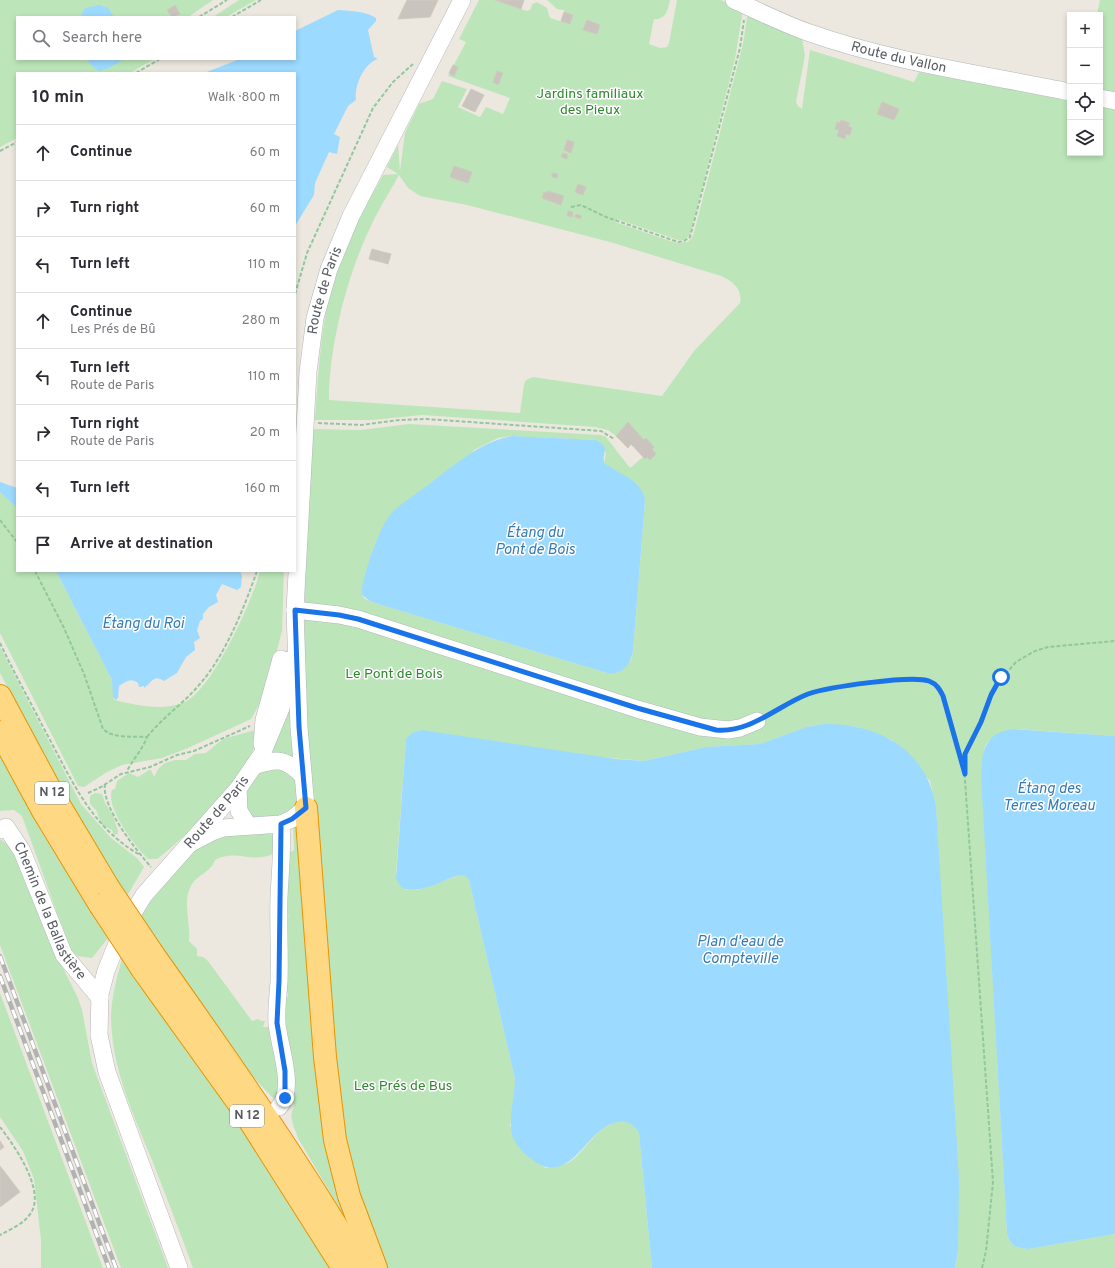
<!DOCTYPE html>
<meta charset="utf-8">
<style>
:root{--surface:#fff;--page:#f2f2f3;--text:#2b2b33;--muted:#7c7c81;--line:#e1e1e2}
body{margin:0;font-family:Overpass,sans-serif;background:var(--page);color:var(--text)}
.controls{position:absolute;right:12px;top:12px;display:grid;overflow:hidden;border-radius:0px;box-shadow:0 2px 6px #0003}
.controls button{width:36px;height:36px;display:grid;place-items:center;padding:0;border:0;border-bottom:1px solid var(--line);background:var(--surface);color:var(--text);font:20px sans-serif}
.stop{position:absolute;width:12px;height:12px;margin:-9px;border:3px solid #1a73e8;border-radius:50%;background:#fff}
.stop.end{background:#1a73e8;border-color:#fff;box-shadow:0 1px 4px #0008}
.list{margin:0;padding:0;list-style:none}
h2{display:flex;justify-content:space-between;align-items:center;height:52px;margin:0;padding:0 16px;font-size:17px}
h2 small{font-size:13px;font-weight:400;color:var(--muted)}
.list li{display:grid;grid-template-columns:26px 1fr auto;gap:12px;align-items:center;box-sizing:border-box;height:56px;padding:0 16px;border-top:1px solid var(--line)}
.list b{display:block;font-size:15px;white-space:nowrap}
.list p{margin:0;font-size:13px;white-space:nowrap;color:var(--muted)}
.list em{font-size:13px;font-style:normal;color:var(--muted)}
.icon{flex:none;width:22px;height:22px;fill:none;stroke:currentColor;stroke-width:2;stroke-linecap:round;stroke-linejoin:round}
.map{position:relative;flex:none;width:1115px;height:1268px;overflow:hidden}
.search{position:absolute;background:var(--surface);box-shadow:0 2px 6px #0003;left:16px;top:16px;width:280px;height:44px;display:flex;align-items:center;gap:10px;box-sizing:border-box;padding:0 14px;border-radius:0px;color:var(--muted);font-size:15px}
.panel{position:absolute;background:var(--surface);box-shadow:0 2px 6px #0003;left:16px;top:72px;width:280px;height:500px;border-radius:0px}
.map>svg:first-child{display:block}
.green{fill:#bce6b9;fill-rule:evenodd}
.water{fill:#9cdaff}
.building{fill:#c9c5be;stroke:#d1c9bd}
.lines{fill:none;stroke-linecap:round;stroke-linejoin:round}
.minor-casing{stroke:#b2b6bb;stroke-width:18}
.highway-casing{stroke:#eb9300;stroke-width:24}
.path{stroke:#92c79e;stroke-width:2;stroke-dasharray:4 2;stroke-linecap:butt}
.minor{stroke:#fff;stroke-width:17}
.highway{stroke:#ffd883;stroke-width:22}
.rail-casing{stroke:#b1b2b2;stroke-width:4.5}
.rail{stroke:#fff;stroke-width:3;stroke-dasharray:9;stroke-linecap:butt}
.highway-bridge-casing{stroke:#eb9300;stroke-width:24;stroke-linecap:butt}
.highway-bridge{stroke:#ffd883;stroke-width:22}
.route{stroke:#1a73e8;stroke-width:5}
.labels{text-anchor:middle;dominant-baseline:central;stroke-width:3;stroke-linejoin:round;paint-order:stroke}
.shield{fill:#fff;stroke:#8a8d90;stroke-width:1}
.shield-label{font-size:13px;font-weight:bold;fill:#585c61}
.street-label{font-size:14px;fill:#585c61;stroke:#fff}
.park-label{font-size:14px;fill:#328731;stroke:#fff}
.water-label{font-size:15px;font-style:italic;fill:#367bb5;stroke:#fff}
</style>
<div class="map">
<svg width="1115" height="1268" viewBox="0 0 1115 1268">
<rect width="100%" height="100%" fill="#ece8df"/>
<g class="green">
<path d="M0 0H213L188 17H17V59H154L130 73H17V138L0 147Z"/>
<path d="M239 0H256L226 17H213Z"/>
<path d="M479 0H495L527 11 531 9 532 4 537 2 547 8 550 18 570 24 573 15 564 12V10L557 9 547 0H670C668 10 666 20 654 19L649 44 660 48 667 47 669 43 677 0H721L743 10 735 59 690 235 684 240H678L617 219 615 222 676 243 688 242 693 236 743 44 747 17 750 16 802 38 805 56 796 102 798 106 802 109 810 50 914 82 919 72 1070 101V153H1100V106L1115 109V736L1015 729 989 740 985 746 981 766 1007 1234C1010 1247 1016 1247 1028 1249L1115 1234V1268H955L958 1252 936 806 930 781 892 740 858 727 823 724 806 727 760 744 706 747 644 761 406 739 396 873 406 890H418L460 875H464L469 880 515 1079V1096L510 1126 531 1159 546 1168C553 1166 562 1166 568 1163 587 1152 599 1119 625 1122 632 1123 636 1127 639 1133L652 1268H384L343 1147 304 725 305 563 313 429 360 430 409 424 601 435 606 437 630 468 643 457 645 459 647 457 650 459 656 454 652 449 654 447 646 439 644 440 628 422 616 436 608 430 595 427 422 415 372 420H315C319 367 321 314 339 263 350 233 367 204 383 175L398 174 387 167 398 145 400 171 405 133 419 104 433 99 442 81 467 89 458 107 480 117 486 107 503 114 510 98 448 76 466 42 459 39ZM399 175 408 188 420 196 467 205 610 242 721 276C732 281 743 289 740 303L694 351 662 396 533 377 526 380 524 384 520 413 329 400C329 346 347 275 371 226 379 208 390 192 399 175ZM512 436 596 440 606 453 604 463 645 501 633 651 631 660 607 673 378 604 365 599 362 595 474 450 498 438Z"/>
<path d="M1100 0H1115V93L1100 89V15H1097Z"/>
<path d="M0 492 17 508V571H56L112 680 114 700C136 705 161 711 183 703 211 693 253 600 260 571H284L282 631 276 654 260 703 251 719 188 748 162 758 122 765 107 772 84 787 78 786 0 633Z"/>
<path d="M0 647 81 804 111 838 138 859 144 867 127 896 98 851 54 775 0 673Z"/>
<path d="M290 684 298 763 271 755V742Z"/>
<path d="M255 730C255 734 256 739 255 742 251 775 183 840 157 859H148C136 847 105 808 112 790L115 789 117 781 129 773 138 777 149 770H151L154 777 158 769 165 763 175 760H186L195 754 206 753 223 739Z"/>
<path d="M0 756 44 836 108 938 92 958 77 956 70 949 22 816 14 810 0 811Z"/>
<path d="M269 766 293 773 301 797 291 815 257 821 243 806 249 781Z"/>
<path d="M95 793 102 794 105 803 113 816 118 831V834L114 835 112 830 102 825 96 810 90 804V796Z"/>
<path d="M297 823 348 1223 298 1138 293 1125 291 1115 294 1106 289 1094 280 1019 288 995 286 988 288 946 284 940 285 919 289 917 284 910 289 853 294 850 293 827Z"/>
<path d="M264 833 274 835 275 853C252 865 237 848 215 860 211 873 197 874 191 886 182 902 191 924 189 941L197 949V956L203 957 208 961 252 1021 258 1019 262 1021H265L263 1027H269L282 1063 277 1097 273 1098 252 1076 219 1031 141 916 142 913C159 890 188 848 215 838 225 834 252 834 264 833Z"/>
<path d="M0 839 13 849 54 950 78 998 82 1010 92 1063 168 1268H121L0 945Z"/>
<path d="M122 959C194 1060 268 1160 330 1268H193C180 1232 166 1196 152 1160 133 1114 112 1069 111 1018 111 999 117 977 122 959Z"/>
<path d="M0 993 103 1268H41V1240L34 1179 23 1151 0 1117Z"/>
</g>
<g class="water">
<path d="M99 5 108 8 114 17H80L85 8Z"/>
<path d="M338 10C351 11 366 11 376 18V21L368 30 374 57 378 59C364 63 354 86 356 100L348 106 334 134 340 137 337 154 329 152 315 183 314 195 295 226V73H204L240 59H295V31Z"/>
<path d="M86 59H124L109 68 100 71 94 68Z"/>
<path d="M512 436 596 440C611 448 602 451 604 463 620 475 642 479 645 501L633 651C630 665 623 675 607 673L378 604 370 601 362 595C360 582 380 526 390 515 399 504 413 497 424 488 451 468 478 442 512 436Z"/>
<path d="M0 482 17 488V508L0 492Z"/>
<path d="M56 571H240L242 576 241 587 237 590 222 584 216 595 218 602 209 607 203 614V619L200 621 197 630 200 638 194 642 195 650 186 657 177 673 164 681C154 674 152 682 144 688V686L139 687 138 683C131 677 125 682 119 686L118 698 116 700 113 697 112 680Z"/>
<path d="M823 724C878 723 926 749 936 806L959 1179 958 1252 955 1267V1268H652L639 1133C636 1127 632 1124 625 1122 587 1117 574 1194 530 1158 523 1152 514 1144 512 1134 508 1116 515 1098 515 1079L469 880 464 875H460C441 880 422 895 402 888L396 879 406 739 412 733 421 730 616 759 644 761 706 747 760 744 806 727Z"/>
<path d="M1014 729 1115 736V1234L1028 1249C1016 1248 1010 1246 1007 1234L981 776C981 750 986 732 1014 729Z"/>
</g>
<g class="building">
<path d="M407 0H438L430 17 398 19Z"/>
<path d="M495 0H524L521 9Z"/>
<path d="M175 5 180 14 172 17 167 10Z"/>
<path d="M564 12 573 15 570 24 561 21Z"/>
<path d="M587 20 600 25 597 34 583 30Z"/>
<path d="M453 65 458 67 454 76 449 73Z"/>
<path d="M497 71 503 73 498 85 493 82Z"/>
<path d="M471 89 484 95 475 112 462 106Z"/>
<path d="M882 102 899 109 894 120 877 114Z"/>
<path d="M841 120 850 123 848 126 852 128 850 135 846 134 845 139 837 136 839 130 835 129 837 122 840 123Z"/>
<path d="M567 140 574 142 571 153 564 150Z"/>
<path d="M563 153 568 155 567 159 561 157Z"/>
<path d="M454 166 472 172 468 183 450 177Z"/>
<path d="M552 173 558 174 557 178 552 177Z"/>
<path d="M578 184 586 187 583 195 575 192Z"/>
<path d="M548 191 564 196 561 205 542 198 544 192 547 193Z"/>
<path d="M568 211 573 212 572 217 567 216Z"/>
<path d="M576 214 582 216 580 219 575 217Z"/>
<path d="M372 249 383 252 381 262 369 259Z"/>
<path d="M383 252 391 254 388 264 381 262Z"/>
<path d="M628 422 644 440 646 438 654 447 652 449 656 454 650 460 647 457 645 459 631 444 628 448 616 436Z"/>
<path d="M0 1141 4 1147 0 1150Z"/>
<path d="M0 1166 20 1192 0 1207Z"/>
</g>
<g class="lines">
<defs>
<g id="minor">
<path id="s1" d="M734 0C758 11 782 23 807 32 891 62 982 74 1070 92"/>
<path d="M1100 98 1115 101"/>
<path d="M295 610 339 615 358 619 637 709 700 727 728 730 740 728 757 721"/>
<path d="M262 744 264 720 281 659"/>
<path d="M254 766C277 758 285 758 303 776"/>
<path d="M238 789 239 811 248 825"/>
<path id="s2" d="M0 830 6 827 22 851 64 955 100 998"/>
<path id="s3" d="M189 844 212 832 223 828 281 824 292 819 306 808 299 727 295 610 308 372 315 318 329 269 351 216 462 0"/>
<path d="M279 1107C296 1089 279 1046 277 1024 276 1010 278 996 279 982 280 954 278 925 279 897 280 873 283 849 281 824"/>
<path id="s4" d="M179 1268 107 1072 99 1035 100 994 106 971 118 941 128 921 144 895 238 789 262 754 281 708 289 660"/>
</g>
<g id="highway">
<path d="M0 696 52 793 108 887"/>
<path d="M0 732 43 811 100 905"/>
<path d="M306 808 325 1057 335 1140 349 1196 376 1268"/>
<path d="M153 954C226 1057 298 1160 362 1268"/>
<path d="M142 969 239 1104 343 1268"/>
</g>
</defs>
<use href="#minor" class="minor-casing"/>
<use href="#highway" class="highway-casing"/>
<g class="path">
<path d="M199 17 227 0"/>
<path d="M232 17 261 0"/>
<path d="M136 73 160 59"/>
<path d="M0 151 17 142"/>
<path d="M571 207 581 205 606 217 678 242 684 241 690 237 740 48 744 20"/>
<path d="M295 294 307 253 373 108 393 82 413 64"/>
<path d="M318 423 361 425 400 420 426 419 601 431 614 439"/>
<path d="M0 520 17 542"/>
<path d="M35 571 64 628 84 674 103 729C113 739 134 736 147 737 143 749 133 759 127 771"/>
<path d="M0 643C13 671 29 699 43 727 70 776 89 826 140 855"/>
<path d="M768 715C785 706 801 696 819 691 836 685 914 676 929 681 937 684 940 690 943 696L963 766"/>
<path d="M147 737C163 717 183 704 199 685 225 656 244 608 257 571"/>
<path d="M105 784C101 807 137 851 151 867"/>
<path d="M88 793 101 787 121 774 150 767 177 755 194 751 250 726"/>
<path d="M0 1127C14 1145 44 1188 32 1211 26 1223 11 1229 0 1235"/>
<path d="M982 1268 986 1251 993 1182 964 766 965 754 996 685 1016 662 1035 651 1048 647 1115 641"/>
</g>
<use href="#minor" class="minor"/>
<use href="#highway" class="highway"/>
<defs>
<g id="rail">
<path d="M0 956 116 1268"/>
<path d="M0 976 109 1268"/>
</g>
</defs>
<use href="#rail" class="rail-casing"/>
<use href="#rail" class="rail"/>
<defs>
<g id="highway-bridge">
<path d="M108 887 153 954"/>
<path d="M100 905 142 969"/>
</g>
</defs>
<use href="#highway-bridge" class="highway-bridge-casing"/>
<use href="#highway-bridge" class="highway-bridge"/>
</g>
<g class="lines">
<path class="route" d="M285 1098V1071L277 1023 279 981 281 824 292 819 306 808 299 727 295 610 339 615 358 619 637 708 716 730C751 733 777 706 808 694 828 687 911 675 929 681 937 684 940 690 943 696L965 774V754L981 722 991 695 1001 677"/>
</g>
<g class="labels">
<g class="shield">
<rect x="35" y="782" width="34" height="22" rx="3"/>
<rect x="230" y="1105" width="34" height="22" rx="3"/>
</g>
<g class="shield-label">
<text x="52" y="793">N 12</text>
<text x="247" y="1116">N 12</text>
</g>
<g class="street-label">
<text stroke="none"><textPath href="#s1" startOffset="175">Route du Vallon</textPath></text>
<text stroke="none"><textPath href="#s3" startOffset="646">Route de Paris</textPath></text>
<text stroke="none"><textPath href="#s4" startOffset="507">Route de Paris</textPath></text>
<text stroke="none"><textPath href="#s2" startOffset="102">Chemin de la Ballastière</textPath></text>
</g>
<g class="park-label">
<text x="590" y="94">Jardins familiaux<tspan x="590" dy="16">des Pieux</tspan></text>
<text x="394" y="674">Le Pont de Bois</text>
<text x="403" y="1086">Les Prés de Bus</text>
</g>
<g class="water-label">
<text x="535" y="533">Étang du<tspan x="535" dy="17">Pont de Bois</tspan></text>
<text x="143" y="624">Étang du Roi</text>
<text x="1049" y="789">Étang des<tspan x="1049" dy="17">Terres Moreau</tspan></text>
<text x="740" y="942">Plan d'eau de<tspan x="740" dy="17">Compteville</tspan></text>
</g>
</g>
</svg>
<div class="controls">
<button>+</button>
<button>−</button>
<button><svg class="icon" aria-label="locate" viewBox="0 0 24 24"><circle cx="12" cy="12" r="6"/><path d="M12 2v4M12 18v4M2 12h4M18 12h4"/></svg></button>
<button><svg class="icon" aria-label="layers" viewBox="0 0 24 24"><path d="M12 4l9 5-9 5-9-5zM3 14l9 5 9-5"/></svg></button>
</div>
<div class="stop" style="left:1001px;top:677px"></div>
<div class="stop end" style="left:285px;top:1098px"></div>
<div class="search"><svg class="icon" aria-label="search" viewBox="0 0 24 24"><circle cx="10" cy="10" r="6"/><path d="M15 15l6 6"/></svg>Search here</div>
<section class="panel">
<h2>10 min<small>Walk · 800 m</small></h2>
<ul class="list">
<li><svg class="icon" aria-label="ahead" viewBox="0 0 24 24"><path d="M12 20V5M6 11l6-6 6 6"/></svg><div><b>Continue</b></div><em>60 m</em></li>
<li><svg class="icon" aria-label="right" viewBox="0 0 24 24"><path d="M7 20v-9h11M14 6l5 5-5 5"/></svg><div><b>Turn right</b></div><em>60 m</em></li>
<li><svg class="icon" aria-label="left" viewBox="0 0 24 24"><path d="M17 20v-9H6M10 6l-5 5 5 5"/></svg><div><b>Turn left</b></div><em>110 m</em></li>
<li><svg class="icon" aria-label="ahead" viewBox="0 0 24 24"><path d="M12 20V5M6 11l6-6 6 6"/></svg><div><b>Continue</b><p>Les Prés de Bû</p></div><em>280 m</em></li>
<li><svg class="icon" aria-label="left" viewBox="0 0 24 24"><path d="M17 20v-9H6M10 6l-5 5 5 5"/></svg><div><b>Turn left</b><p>Route de Paris</p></div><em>110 m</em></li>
<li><svg class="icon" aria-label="right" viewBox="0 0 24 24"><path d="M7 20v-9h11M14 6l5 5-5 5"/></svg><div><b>Turn right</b><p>Route de Paris</p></div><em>20 m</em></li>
<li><svg class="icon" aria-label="left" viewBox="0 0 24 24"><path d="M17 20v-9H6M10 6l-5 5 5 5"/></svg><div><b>Turn left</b></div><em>160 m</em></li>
<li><svg class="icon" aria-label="arrive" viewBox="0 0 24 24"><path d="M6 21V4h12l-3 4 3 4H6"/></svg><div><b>Arrive at destination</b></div></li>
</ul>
</section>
</div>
